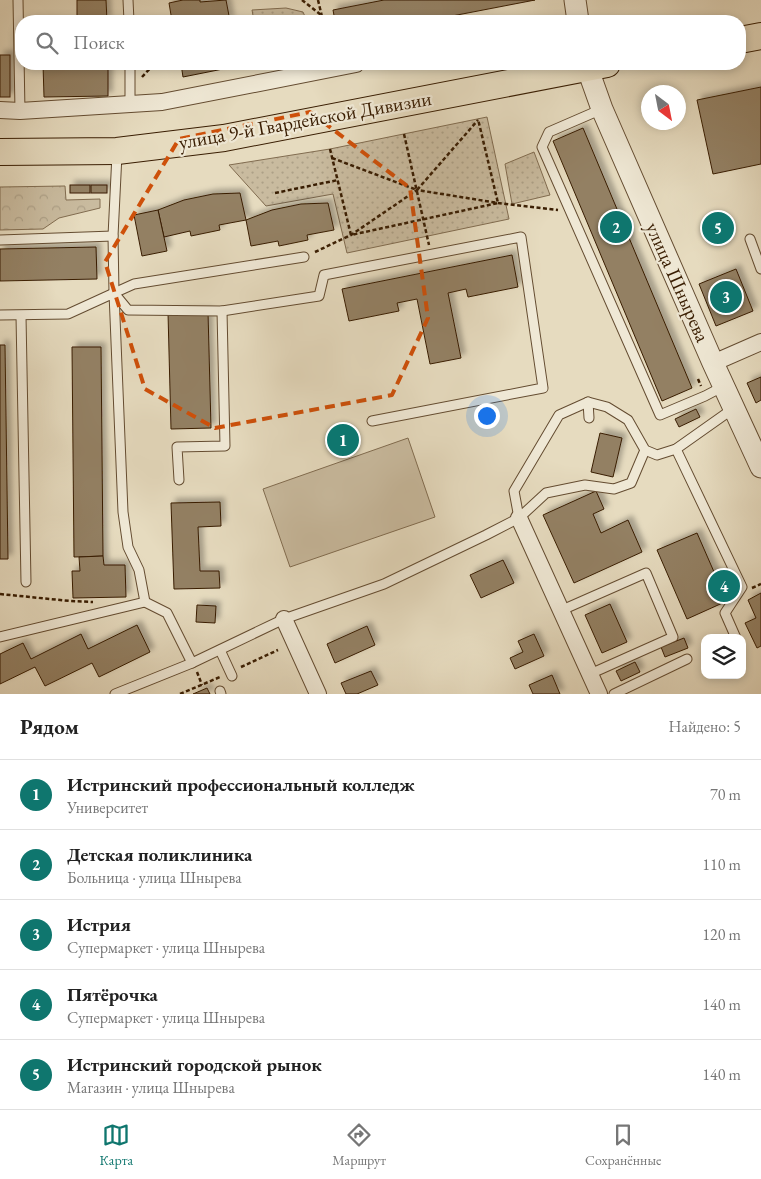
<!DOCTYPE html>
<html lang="ru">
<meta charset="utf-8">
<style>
:root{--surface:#fff;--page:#f2f2f2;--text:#222;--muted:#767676;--line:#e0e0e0;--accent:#0f766e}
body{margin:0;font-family:"EB Garamond",serif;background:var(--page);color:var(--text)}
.controls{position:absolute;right:15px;bottom:15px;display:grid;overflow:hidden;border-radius:10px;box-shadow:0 2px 8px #0003}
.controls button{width:45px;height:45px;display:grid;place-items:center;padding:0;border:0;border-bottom:1px solid var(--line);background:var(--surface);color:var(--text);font:25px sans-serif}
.compass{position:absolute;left:641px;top:85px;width:45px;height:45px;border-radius:50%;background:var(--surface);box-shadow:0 2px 8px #0003;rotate:148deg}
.you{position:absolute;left:486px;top:415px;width:18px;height:18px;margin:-12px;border:4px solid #fff;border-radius:50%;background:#1a73e8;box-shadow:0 0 0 8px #1a73e833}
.badge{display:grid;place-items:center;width:32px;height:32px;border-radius:50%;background:var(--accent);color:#fff;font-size:16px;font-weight:700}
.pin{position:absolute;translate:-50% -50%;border:2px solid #fff;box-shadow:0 1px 5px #0006}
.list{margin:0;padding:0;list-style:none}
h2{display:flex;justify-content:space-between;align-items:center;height:65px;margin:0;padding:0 20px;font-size:21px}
h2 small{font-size:16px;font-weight:400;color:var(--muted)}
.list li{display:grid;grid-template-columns:32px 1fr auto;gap:15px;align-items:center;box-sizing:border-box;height:70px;padding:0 20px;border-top:1px solid var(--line)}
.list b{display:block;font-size:19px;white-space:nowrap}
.list p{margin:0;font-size:16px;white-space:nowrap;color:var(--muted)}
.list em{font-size:16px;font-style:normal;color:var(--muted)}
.icon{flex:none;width:28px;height:28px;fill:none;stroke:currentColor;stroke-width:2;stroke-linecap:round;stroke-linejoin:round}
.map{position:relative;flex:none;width:761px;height:694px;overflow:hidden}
.search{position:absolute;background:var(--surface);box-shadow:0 2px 8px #0003;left:15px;right:15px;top:15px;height:55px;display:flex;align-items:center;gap:12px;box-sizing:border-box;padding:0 18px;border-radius:20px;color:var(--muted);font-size:19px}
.sheet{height:415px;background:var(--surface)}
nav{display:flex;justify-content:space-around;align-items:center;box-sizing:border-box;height:70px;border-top:1px solid var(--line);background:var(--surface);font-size:14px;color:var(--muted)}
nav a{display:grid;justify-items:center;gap:2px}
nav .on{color:var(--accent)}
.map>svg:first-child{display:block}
.green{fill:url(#green-dots);stroke:#816c50}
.forest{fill:url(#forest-crowns);stroke:#816c50}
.pitch{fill:#c9bb9f;stroke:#816c50}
.building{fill:#938064;stroke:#391d02;filter:url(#shadow)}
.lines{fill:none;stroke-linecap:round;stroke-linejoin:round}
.service-casing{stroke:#644c31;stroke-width:11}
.minor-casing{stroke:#644c31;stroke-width:18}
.tertiary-casing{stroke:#644c31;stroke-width:23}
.primary-casing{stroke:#391d02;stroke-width:28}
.path{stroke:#391d02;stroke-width:2.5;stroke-dasharray:4 2.5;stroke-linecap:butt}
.service{stroke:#efe8d5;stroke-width:9}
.minor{stroke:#efe8d5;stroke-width:16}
.tertiary{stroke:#efe8d5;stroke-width:21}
.primary{stroke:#e6dbbf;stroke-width:26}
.marked{fill:none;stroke:#ce500a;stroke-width:4;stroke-dasharray:10 6;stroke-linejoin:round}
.labels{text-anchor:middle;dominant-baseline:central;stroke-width:4.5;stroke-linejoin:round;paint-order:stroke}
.street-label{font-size:20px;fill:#391d02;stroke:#efe8d5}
</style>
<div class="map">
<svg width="761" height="694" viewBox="0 0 761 694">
<defs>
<pattern id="green-dots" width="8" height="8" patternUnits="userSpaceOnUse" patternTransform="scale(1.25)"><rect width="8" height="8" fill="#c9bb9f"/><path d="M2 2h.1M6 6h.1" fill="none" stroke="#ada087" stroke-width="1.8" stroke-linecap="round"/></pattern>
<pattern id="forest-crowns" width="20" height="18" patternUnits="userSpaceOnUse" patternTransform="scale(1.25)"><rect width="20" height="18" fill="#c9bb9f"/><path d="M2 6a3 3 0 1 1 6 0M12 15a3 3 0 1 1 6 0" fill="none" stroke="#ada087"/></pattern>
<filter id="shadow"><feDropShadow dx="4.5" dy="-4.5" stdDeviation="2.5" flood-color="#0004"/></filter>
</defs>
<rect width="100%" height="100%" fill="#e6dbbf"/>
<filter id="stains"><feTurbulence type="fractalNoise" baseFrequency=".004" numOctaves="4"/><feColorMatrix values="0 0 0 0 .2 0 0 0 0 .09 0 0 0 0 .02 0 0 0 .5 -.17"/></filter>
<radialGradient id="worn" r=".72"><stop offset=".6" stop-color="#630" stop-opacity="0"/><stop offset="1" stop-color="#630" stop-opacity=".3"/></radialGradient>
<g class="green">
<path d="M286 8 303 12 307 21H254L252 10Z"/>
<path d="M487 117 509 219 347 253 333 194 266 206 229 165 330 149Z"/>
<path d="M534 152 550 195 512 204 505 164Z"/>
</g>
<path class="forest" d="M65 186 66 200 100 199V208L59 218 43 229 0 230V187Z"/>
<path class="pitch" d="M408 438 435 517 290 567 263 489Z"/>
<g class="building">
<path d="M77 0H106L107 21H77Z"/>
<path d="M183 0H200V2L226 0 230 21H172L169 3Z"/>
<path d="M384 0H535L426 21H335L333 10Z"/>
<rect x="0" y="55" width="10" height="42"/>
<path d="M43 64H108V96L44 97Z"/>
<path d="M181 64H238V66L183 77Z"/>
<path d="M761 87V164L713 174 697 100Z"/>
<path d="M583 128 692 388 662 401 553 141Z"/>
<rect x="70" y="185" width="20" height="8"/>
<rect x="91" y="185" width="16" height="8"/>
<path d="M240 193 246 220 219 225 220 230 191 236 190 231 164 237 158 210 184 200 213 194Z"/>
<path d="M328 203 334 230 307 235 308 240 279 246 278 241 251 246 246 220 272 210 301 204Z"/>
<path d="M158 210 167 251 142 256 134 215Z"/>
<path d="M96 247 97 279 0 281V249Z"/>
<path d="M512 255 518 287 468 297 466 289 448 293 461 358 430 364 417 299 397 303 399 311 349 321 342 289Z"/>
<path d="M736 269 753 311 716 326 699 284Z"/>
<path d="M208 312 211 428 171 429 168 313Z"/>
<path d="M0 345H5L8 559H0Z"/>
<path d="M72 347H101L103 556 74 557Z"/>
<path d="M761 377V400L756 403 747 383Z"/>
<path d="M696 409 700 417 679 427 675 419Z"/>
<path d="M600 433 622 438 613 477 591 472Z"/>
<path d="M596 491 604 509 593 514 601 533 628 520 642 552 574 583 543 515Z"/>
<path d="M220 502 221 526 198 527 200 571H219L220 588 174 589 171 503Z"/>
<path d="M697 533 718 581 726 577 732 590 724 594 727 601 687 619 657 550Z"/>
<path d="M103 556 104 565H125L126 597 73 598 72 571H80L79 557Z"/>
<path d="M503 560 514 583 481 598 470 575Z"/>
<path d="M761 593V646L757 648 745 623 756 618 748 600Z"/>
<path d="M610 604 627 642 602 653 585 615Z"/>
<path d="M197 605 216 606 215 623 196 622Z"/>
<path d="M137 625 150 652 99 677 92 663 45 686 35 667 0 684V654L23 643 31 659 81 634 88 649Z"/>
<path d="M367 626 375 645 335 663 327 644Z"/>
<path d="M534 634 544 656 515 669 510 658 523 652 518 641Z"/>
<path d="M684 638 688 648 665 657 661 647Z"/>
<path d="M635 662 640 672 621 681 616 671Z"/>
<path d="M371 671 378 685 357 694H346L341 683Z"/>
<path d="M552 675 560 694H533L529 685Z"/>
<path d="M207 688 210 694H193Z"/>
</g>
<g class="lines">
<defs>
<g id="service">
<path d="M18 0 20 111"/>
<path d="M128 0 129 21"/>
<path d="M130 64V104"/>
<path d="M602 109 549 132 542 147 660 415 705 396 724 386"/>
<path d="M117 154 113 236 114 293 128 310 222 311 319 296 324 275 521 237 543 388 372 421"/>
<path d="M750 239 761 269"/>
<path d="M0 240 113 236"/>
<path d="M114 293 134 284 304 257"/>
<path d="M0 315 68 314 114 293 123 512 128 547 139 570 145 602"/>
<path d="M21 316 26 582"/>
<path d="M588 402 589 418"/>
<path d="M676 449 742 587 725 613 736 638"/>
<path d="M179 480 177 447 225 446 222 311"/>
<path d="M519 518 514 491 559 415 588 402 607 407 628 420 645 450 657 455 676 449 734 408"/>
<path d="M562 610 646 573 673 637 590 674"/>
<path d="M0 637 145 602 167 613 192 663"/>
<path d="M220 650 232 676"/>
<path d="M220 691 221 694"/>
<path d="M115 694 192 663 284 619 384 584 486 535 519 518 546 493 585 485 614 489 631 483 645 450"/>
<path d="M614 694 687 659"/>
</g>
<g id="minor">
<path d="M0 110 20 111 162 102 356 64"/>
<path d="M713 363 761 342"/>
<path d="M519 518 599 694"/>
<path d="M284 619 318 694"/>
</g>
<g id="tertiary">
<path d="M575 0 578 21"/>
<path d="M586 64 602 109 713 363 761 467"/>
</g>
<g id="primary">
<path d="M740 40 761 36"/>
<path d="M0 152 117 151 224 138 607 64"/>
</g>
</defs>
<use href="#service" class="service-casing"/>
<use href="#minor" class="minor-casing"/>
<use href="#tertiary" class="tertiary-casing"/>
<use href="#primary" class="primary-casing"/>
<g class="path">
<path d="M302 0 321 15 313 21"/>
<path d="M318 0 323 21"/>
<path d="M142 77 154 64"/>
<path d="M404 134 429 245"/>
<path d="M330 149 351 235 498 203 478 119"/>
<path d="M332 158 417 190 478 120"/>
<path d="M275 193 338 180"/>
<path d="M315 252 351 235 417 190 498 203 558 210"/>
<path d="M698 379 701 386"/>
<path d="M752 588 761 584"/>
<path d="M0 594 70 601 93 602"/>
<path d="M241 667 278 650"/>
<path d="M197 672 202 685"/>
<path d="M180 694 220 677"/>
</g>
<use href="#service" class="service"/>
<use href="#minor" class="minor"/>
<use href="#tertiary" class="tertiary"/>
<use href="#primary" class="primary"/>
</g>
<path class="marked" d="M310 112 410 188 428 318 392 395 215 428 145 389 105 262 179 139Z"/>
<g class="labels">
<g class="street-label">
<text transform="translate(305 120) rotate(-10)">улица 9-й Гвардейской Дивизии</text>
<text transform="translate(678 282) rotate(66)">улица Шнырева</text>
</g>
</g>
<rect width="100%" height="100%" filter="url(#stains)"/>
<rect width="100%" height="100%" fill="url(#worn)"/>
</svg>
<div class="controls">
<button><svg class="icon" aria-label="layers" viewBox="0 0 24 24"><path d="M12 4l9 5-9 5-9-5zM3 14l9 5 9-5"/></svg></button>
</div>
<svg class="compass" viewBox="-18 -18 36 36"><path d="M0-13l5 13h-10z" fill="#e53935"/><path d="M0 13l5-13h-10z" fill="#767676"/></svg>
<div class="you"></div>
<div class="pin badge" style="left:343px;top:440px">1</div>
<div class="pin badge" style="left:616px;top:227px">2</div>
<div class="pin badge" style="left:726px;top:297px">3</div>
<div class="pin badge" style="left:724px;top:586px">4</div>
<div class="pin badge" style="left:718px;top:228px">5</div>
<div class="search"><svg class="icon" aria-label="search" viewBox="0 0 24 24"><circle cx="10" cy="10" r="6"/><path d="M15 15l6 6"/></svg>Поиск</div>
</div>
<section class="sheet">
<h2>Рядом<small>Найдено: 5</small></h2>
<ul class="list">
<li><span class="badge">1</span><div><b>Истринский профессиональный колледж</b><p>Университет</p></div><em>70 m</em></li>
<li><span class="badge">2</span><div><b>Детская поликлиника</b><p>Больница · улица Шнырева</p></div><em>110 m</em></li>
<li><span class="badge">3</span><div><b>Истрия</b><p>Супермаркет · улица Шнырева</p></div><em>120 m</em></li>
<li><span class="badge">4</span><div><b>Пятёрочка</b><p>Супермаркет · улица Шнырева</p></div><em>140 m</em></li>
<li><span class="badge">5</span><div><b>Истринский городской рынок</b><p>Магазин · улица Шнырева</p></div><em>140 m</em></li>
</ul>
</section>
<nav>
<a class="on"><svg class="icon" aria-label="map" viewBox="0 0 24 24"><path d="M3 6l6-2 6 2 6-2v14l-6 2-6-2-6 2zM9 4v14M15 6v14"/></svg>Карта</a>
<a><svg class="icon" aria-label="directions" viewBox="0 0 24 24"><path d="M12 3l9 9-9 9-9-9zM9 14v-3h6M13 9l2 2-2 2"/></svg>Маршрут</a>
<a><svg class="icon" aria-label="saved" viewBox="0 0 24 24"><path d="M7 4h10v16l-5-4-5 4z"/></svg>Сохранённые</a>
</nav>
